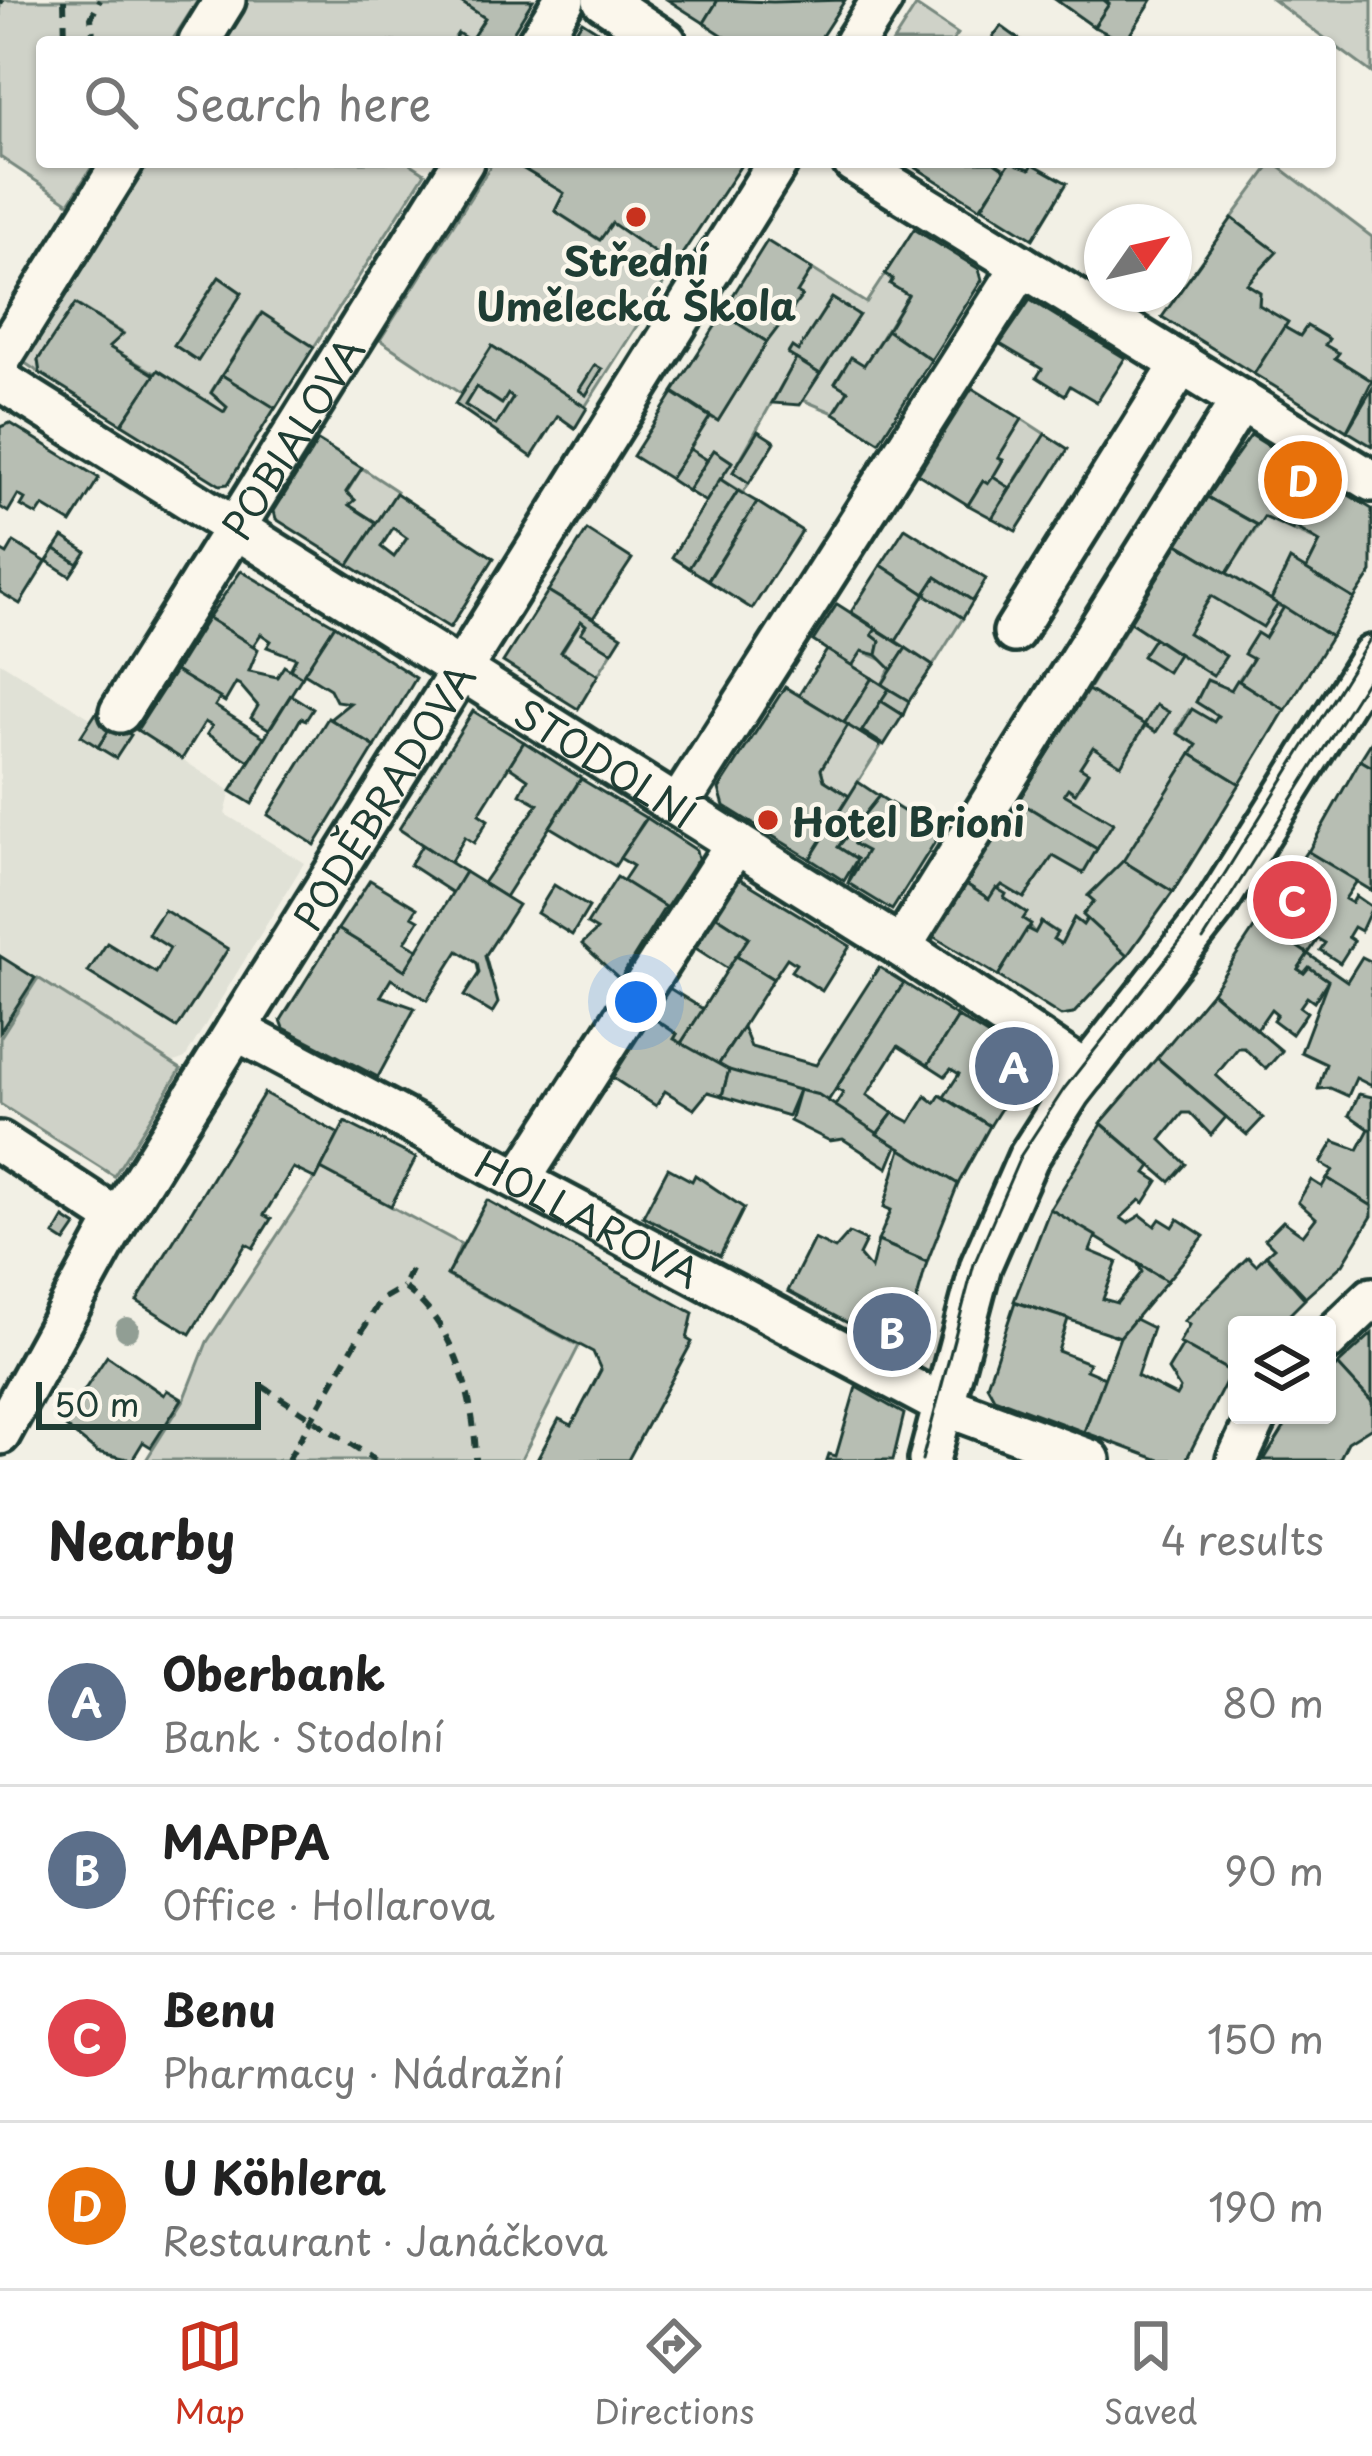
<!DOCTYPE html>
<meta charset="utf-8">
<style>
:root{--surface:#fff;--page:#f2f2f2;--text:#222;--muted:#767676;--line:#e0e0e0;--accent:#c8321e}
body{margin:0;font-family:"Playpen Sans",sans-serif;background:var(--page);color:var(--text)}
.controls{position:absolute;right:36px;bottom:36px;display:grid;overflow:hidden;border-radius:12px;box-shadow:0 3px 9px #0004}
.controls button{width:108px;height:108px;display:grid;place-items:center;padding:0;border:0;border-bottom:3px solid var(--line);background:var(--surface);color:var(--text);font:60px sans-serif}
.compass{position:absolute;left:1084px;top:204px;width:108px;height:108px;border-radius:50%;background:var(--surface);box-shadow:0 3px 9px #0004;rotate:56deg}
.scale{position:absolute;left:36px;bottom:30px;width:225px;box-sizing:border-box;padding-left:12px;border:6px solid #1f3d34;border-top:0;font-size:33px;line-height:42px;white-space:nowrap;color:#1f3d34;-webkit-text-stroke:9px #fbf7ec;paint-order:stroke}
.you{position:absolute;left:636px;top:1002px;width:42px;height:42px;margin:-30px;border:9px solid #fff;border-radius:50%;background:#1a73e8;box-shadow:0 0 0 18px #1a73e833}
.badge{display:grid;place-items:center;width:78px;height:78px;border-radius:50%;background:var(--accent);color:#fff;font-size:39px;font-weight:700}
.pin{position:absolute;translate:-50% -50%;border:6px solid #fff;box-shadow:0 3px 12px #0006}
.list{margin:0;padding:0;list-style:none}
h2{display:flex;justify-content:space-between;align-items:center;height:156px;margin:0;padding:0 48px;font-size:51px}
h2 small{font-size:39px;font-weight:400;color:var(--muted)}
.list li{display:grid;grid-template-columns:78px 1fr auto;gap:36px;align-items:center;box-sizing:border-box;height:168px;padding:0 48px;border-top:3px solid var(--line)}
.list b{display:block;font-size:45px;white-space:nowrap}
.list p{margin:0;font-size:39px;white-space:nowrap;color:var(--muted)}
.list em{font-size:39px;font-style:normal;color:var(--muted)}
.icon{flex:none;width:66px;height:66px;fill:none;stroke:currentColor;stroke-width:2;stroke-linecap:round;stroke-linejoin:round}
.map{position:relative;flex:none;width:1372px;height:1460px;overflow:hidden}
.search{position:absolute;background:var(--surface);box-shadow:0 3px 9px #0004;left:36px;right:36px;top:36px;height:132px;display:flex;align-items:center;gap:30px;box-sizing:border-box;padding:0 42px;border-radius:12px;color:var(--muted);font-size:45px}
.sheet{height:828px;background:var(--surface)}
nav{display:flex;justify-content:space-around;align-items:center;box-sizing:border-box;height:168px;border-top:3px solid var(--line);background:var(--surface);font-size:33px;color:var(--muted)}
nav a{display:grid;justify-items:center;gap:6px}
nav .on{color:var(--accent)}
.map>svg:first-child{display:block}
.built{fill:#e0e1d6}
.green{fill:#cfd2c8;stroke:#77887e;stroke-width:3;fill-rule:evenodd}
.building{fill:#b7beb3;stroke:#1f3d34;stroke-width:3;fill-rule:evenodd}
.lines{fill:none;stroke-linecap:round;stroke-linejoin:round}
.minor-casing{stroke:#1f3d34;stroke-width:48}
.path{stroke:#1f3d34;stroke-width:6;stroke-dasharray:12 9;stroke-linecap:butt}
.minor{stroke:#fbf7ec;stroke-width:39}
.tram{stroke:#1f3d34;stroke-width:3}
.tree{fill:#919e94}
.poi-dot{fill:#c8321e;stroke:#fbf7ec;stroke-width:4.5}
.labels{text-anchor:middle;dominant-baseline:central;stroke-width:9;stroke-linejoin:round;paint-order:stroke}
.poi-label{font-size:39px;font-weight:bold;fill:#1f3d34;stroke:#fbf7ec}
.street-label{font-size:39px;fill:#1f3d34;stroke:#fbf7ec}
</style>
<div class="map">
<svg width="1372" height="1460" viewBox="0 0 1372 1460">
<rect width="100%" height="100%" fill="#f2f0e5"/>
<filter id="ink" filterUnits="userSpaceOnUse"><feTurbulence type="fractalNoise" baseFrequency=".00833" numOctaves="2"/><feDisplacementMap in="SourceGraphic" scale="24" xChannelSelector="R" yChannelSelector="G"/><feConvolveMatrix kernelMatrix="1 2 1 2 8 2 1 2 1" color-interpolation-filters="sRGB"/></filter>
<g filter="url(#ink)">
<path class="built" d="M0 662 92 719 82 736 115 758 135 729 231 791 225 814 304 863 185 1058 172 1063 0 954Z"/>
<g class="green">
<path d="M0 0H198L171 42H42V162H95L69 203 0 157Z"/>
<path d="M247 0H458L485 18 470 41 458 34 452 42H221Z"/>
<path d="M1273 0H1372V73Z"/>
<path d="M916 6 958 34 952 42H893Z"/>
<path d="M144 162H408L425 173 314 347 261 313 211 392 227 407 224 412 109 347 123 333 76 304 38 360 40 373 19 359ZM219 277 242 293 197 360 174 345Z"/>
<path d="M493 162H512L564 193 555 211 599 240 612 223 655 253 644 270 663 282 675 266 585 407 492 346 461 394 380 340Z"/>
<path d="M1273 162 1372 237V381L1335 358 1338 353 1325 345 1328 339 1307 326 1300 336 1284 327 1287 322 1259 305 1260 292 1247 284 1276 252 1232 218Z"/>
<path d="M812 269 866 303 885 274 908 295 834 413 803 400 858 316 831 299 798 351 792 348 788 353 796 359 733 472 749 483 743 493 720 479 731 461 714 450 707 460 690 449 710 417 718 421 785 312 790 314 801 297 797 293Z"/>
<path d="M476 387 501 404 508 394 513 398 496 425 465 405Z"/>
<path d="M1022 419 1045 434 1010 488 993 477 1002 461 998 458Z"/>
<path d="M362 468 397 491 377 523 349 505 355 500 347 492Z"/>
<path d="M1264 517 1320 542 1306 570 1290 561 1271 600 1227 573Z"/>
<path d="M925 594 963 618 933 666 896 641Z"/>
<path d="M1211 596 1284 607 1265 638 1257 634 1253 659 1231 690 1207 681 1196 702 1218 716 1214 722 1189 710 1177 730 1197 745 1122 864 1088 895 1094 901 1084 914 1087 919 1083 925 1074 918 1061 944 1053 939 1057 932 1042 923 1035 933 996 888 1002 885 1024 898 1053 856 1083 873 1112 823 1064 794 1068 788 1076 793 1088 773 1080 767 1093 747 1121 764 1145 726 1088 690 1130 622 1154 638 1143 657 1167 671 1178 654 1213 676 1225 656 1188 633Z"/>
<path d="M581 621 586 625 582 633 612 652 598 675 562 652Z"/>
<path d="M862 651 892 664 882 685 852 666Z"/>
<path d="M848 725 881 746 849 796 824 780 821 769Z"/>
<path d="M38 978 181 1069 114 1176 0 1104V1038Z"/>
<path d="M321 1169 461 1244 448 1276 579 1346 521 1460H146L185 1398 207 1342Z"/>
</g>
<g class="building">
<path d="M458 0H533L507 42H452L458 33 470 41 485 18Z"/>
<path d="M668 0H718L704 23Z"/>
<path d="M718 0 773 2 845 0 818 42H733L704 23Z"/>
<path d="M1056 0H1104L1109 4 1094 27Z"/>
<path d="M1104 0H1152L1125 42 1094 27 1109 4Z"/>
<path d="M582 21 615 42H569Z"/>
<path d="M1001 26 1023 42 990 41Z"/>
<path d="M512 162H743L663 283 644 270 655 253 612 223 600 240 555 211 564 193Z"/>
<path d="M907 162H994L1006 170 980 208Z"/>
<path d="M1010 162 1030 169 1033 164 1067 183 1033 239 982 207Z"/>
<path d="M1232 218 1277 252 1247 284 1260 292 1259 305 1288 322 1254 374 1162 317Z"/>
<path d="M914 229 979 269 982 280 931 360 887 330 908 295 890 284 893 279 885 274Z"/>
<path d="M767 241 812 269 797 293 802 296 767 342 722 313Z"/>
<path d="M219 277 242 293 198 361 174 345Z"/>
<path d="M832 298 859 315 820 374 788 354 792 347 798 351Z"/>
<path d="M1030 300 1125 358 1097 402 1070 386 1065 395 1037 377 1042 369 1000 344Z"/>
<path d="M75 304 123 334 109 347 155 375 122 424 40 373 38 360Z"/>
<path d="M262 313 314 347 275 409 222 375Z"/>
<path d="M723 314 767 342 718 421 673 392Z"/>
<path d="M1307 326 1329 339 1325 345 1339 353 1335 358 1372 381 1347 431 1254 374 1284 327 1300 336Z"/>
<path d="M887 330 931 360 879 442 834 413 848 391 835 383 851 357 864 365Z"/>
<path d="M492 346 587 408 575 428 558 416 532 457 455 404ZM476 387 502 404 508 394 513 398 496 425 465 405Z"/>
<path d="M796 359 820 374 800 405 772 403Z"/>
<path d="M595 365 602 369 586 395 579 390Z"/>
<path d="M158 370 224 412 227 407 211 393 222 375 275 408 228 484 220 485 122 424Z"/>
<path d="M972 388 1022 419 998 458 1003 460 993 477 988 484 983 481 968 505 918 474Z"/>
<path d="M1372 389V446L1347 431Z"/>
<path d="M673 393 710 417 670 479 633 456Z"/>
<path d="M10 423 99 478 71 523 43 506 37 515 21 506 25 499 18 495 8 512 0 507V427Z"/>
<path d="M758 431 775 442 749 483 733 472Z"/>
<path d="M1045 434 1068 449 1016 531 992 518Z"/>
<path d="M1251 435 1324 480 1293 530 1264 517 1258 526 1207 497Z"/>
<path d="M318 441 362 468 346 492 355 500 349 505 377 523 349 565 276 519 274 511Z"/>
<path d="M690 449 707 460 688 491 670 479Z"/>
<path d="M714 450 732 462 706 502 688 491Z"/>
<path d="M993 477 1010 488 992 518 968 505 983 481 988 484Z"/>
<path d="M720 479 738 491 689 568 672 557Z"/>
<path d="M1324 480 1372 509V572L1354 599 1306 570 1320 542 1295 527Z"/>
<path d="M738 491 757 502 708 580 689 568Z"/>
<path d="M396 493 494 558 450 628 349 565ZM393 528 407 538 394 557 381 547Z"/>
<path d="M1207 497 1257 525 1227 573 1178 544Z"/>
<path d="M757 502 802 531 752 609 708 581Z"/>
<path d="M905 528 986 579 973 601 936 577 925 594 881 565Z"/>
<path d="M587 530 632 559 593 618 548 591Z"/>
<path d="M63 537 86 552 78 564 55 549Z"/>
<path d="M14 542 46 562 20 604 0 592V550L7 554Z"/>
<path d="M1178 544 1278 604 1263 627 1211 596 1188 633 1226 656 1213 676 1130 622Z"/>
<path d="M55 549 78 564 70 576 47 561Z"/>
<path d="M1290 560 1354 599 1331 637 1271 600Z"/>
<path d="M881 565 925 594 896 641 851 612Z"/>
<path d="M241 571 335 625 302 677 290 670 296 658 267 647 271 641 261 634 253 646 208 618Z"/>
<path d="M936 577 973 601 963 618 925 594Z"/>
<path d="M548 591 622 636 612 652 581 633 586 625 581 621 561 652 598 675 578 709 503 662Z"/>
<path d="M837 604 876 629 872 635 880 641 877 655 862 651 852 666 813 641Z"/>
<path d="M1284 607 1331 637 1285 711 1239 681 1253 659 1244 654 1257 633 1265 638Z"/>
<path d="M208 618 258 649 249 671 277 677 284 666 302 677 269 729 251 718 258 706 240 685 236 683 225 702 175 671Z"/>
<path d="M335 625 416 678 375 747 330 719 350 703 336 701 330 689 304 673Z"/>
<path d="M876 629 906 648 892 670 877 655 880 641 872 635Z"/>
<path d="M1154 638 1178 654 1167 672 1142 656Z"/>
<path d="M906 648 933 666 909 701 882 685Z"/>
<path d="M827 650 872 678 844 723 799 695Z"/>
<path d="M175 671 220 698 215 706 264 737 249 761 207 734 212 726 205 722 182 759 137 730Z"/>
<path d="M872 678 889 689 862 731 881 746 844 723Z"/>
<path d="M1207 680 1231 690 1237 680 1285 710 1240 784 1191 754 1197 745 1177 733 1192 709 1214 722 1218 716 1196 702Z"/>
<path d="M785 687 848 725 821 769 824 780 849 796 810 859 724 806 719 789Z"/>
<path d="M889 689 909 701 903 715 881 701Z"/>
<path d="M1088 690 1145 725 1121 765 1093 747 1080 767 1088 772 1075 793 1068 788 1064 794 1113 823 1097 849 1018 801Z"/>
<path d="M291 695 313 709 306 720 301 718 252 804 231 791Z"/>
<path d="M881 701 903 715 884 745 862 731Z"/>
<path d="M1156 705 1169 712 1156 732 1144 725Z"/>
<path d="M473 711 524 742 479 814 488 820 474 843 465 837 450 863 399 829Z"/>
<path d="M96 713 113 724 98 747 81 736Z"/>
<path d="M328 718 375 747 315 845 268 815Z"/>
<path d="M113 724 131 735 116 758 98 747Z"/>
<path d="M1372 741V767L1360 760Z"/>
<path d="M524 742 581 778 505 897 483 883 538 804 520 794 528 779 509 766Z"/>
<path d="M1191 754 1240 784 1173 892 1123 861Z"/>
<path d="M1360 760 1372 767V891L1308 852Z"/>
<path d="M581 779 646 818 615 866 550 827Z"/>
<path d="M858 782 879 796 847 837 830 827Z"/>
<path d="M879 796 895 806 876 837 863 829 854 844 867 851 848 883 857 859 838 847Z"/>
<path d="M1018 801 1097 849 1083 873 1053 856 1024 898 1002 885 989 899 966 884Z"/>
<path d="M895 806 940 834 892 910 848 883 867 851 854 844 863 829 876 837Z"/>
<path d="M647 818 696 850 698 859 666 908 623 881 633 866 620 858Z"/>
<path d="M830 827 846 836 838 847 857 859 844 881 810 859Z"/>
<path d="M422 845 465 872 453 893 410 865Z"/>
<path d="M1307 851 1357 881 1345 899 1352 903 1356 896 1372 907 1361 931 1354 927 1348 937 1354 941 1340 963 1320 950 1325 943 1318 939 1308 954 1259 921Z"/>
<path d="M1123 861 1173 892 1127 956 1083 915 1094 901 1088 896Z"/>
<path d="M465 872 518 905 485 956 498 1003 492 1013 464 996 479 973 477 963 458 951 427 1000 391 979 381 996 415 1008 378 1077 284 1028 281 1020 338 929 405 970Z"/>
<path d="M617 877 665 907 620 979 582 944 597 930 587 924Z"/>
<path d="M739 878 850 946 822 991 791 971 796 964 787 958 773 979 736 956 749 937 715 915Z"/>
<path d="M370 880 417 908 412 916 419 920 405 942 418 949 405 970 338 929Z"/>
<path d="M966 884 989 899 996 888 1006 894 1004 898 1027 913 1023 919 1031 924 998 976 933 936Z"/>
<path d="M554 885 589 907 572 935 537 913Z"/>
<path d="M164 910 228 949 177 1028 88 972 107 943 156 973 170 948 148 934Z"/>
<path d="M715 915 749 937 728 969 694 947Z"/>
<path d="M1074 918 1083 925 1087 919 1127 956 1073 1014 1061 1016 998 976 1027 929 1035 933 1041 922 1057 933 1053 939 1061 944Z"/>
<path d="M1259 921 1308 954 1298 969 1304 973 1309 967 1328 980 1314 1002 1307 997 1300 1007 1307 1012 1292 1034 1273 1020 1277 1014 1271 1009 1257 1029 1212 992Z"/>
<path d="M1308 954 1347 981 1362 957 1372 962V1086L1356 1078 1348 1096 1330 1088 1318 1089 1326 1064 1301 1052 1328 980 1309 967 1304 973 1298 969Z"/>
<path d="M0 956 35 978 0 1032Z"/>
<path d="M736 956 773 979 717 1067 681 1043Z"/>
<path d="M879 967 904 983 828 1101 717 1067 743 1027 751 1047 816 1065Z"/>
<path d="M904 983 958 1017 928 1065 898 1046 867 1095 893 1113 877 1134 835 1106 843 1093 836 1089Z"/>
<path d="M669 988 703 1009 681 1043 674 1039 677 1034 650 1016Z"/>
<path d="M1212 992 1282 1051 1266 1069 1244 1048H1238L1216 1075 1263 1118 1247 1135 1157 1058Z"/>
<path d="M650 1016 677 1034 674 1039 729 1070 722 1096 708 1092 694 1109 665 1091 656 1106 610 1076Z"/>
<path d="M958 1017 1024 1058 1026 1068 990 1126 944 1097 959 1074 951 1069 945 1076 928 1065Z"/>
<path d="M1157 1058 1226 1117 1211 1135 1190 1113H1183L1161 1140 1186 1164 1170 1182 1101 1123Z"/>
<path d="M729 1070 799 1090 788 1116 722 1096Z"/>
<path d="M799 1090 819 1095 897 1146 888 1168 843 1139 830 1141 790 1121Z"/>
<path d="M264 1093 339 1134 316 1179 293 1168 264 1215 271 1219 253 1248 246 1244 190 1334 137 1301Z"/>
<path d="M1359 1094 1372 1097V1206L1327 1178 1333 1170 1321 1163 1334 1141 1358 1150 1369 1129 1349 1115Z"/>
<path d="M940 1095 990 1126 958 1184 877 1134 893 1113 910 1122 926 1096 935 1103Z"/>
<path d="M345 1122 416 1158 391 1206 321 1169Z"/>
<path d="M1102 1124 1151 1166 1146 1173 1158 1181 1144 1203 1140 1200 1121 1218 1128 1223 1141 1215 1155 1226 1160 1219 1173 1227 1178 1219 1204 1236 1167 1281 1050 1209Z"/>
<path d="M901 1149 958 1184 927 1262 878 1241 891 1210 884 1207Z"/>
<path d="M668 1168 692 1181 695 1175 744 1208 720 1256 643 1216Z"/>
<path d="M1327 1178 1372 1206V1216L1343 1264 1306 1297 1266 1255 1274 1248 1265 1239 1283 1221 1303 1235 1316 1218 1298 1202 1311 1180 1322 1187Z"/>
<path d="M487 1200 693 1313 687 1339 692 1342 628 1460H537L559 1419 572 1425 601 1370 593 1352 447 1275Z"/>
<path d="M1050 1209 1096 1236 1090 1251 1117 1262 1103 1299 1117 1303 1142 1272 1138 1264 1167 1281 1120 1337 1014 1301Z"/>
<path d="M64 1218 76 1226 65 1242 54 1235Z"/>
<path d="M849 1233 866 1241 859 1255 871 1269 878 1241 927 1262 905 1343 893 1347 788 1291 814 1239 835 1249Z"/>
<path d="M1266 1255 1305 1299 1279 1325H1237V1361L1231 1372 1179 1343 1189 1325 1184 1321 1248 1257 1256 1265Z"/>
<path d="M1015 1302 1068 1319 1058 1351 1089 1363 1086 1370 1105 1378 1084 1432 994 1398 987 1385Z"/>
<path d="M1135 1319 1153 1328 1137 1376 1176 1396 1180 1389 1168 1370 1183 1345 1231 1372 1186 1460H1159L1084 1432 1120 1337Z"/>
<path d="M1372 1334V1402L1338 1365Z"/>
<path d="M107 1356 164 1395 167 1390 182 1399 151 1447 143 1442 132 1460 97 1452 62 1424Z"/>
<path d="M1338 1365 1372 1402V1427L1348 1442 1339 1460H1264L1292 1415H1327V1376Z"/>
<path d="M856 1387 904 1414 893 1460H827L829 1454 836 1456Z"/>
</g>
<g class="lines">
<defs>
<g id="minor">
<path d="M603 0 666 42"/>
<path d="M199 42 225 0"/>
<path d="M538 42 564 0"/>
<path d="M855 42 882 0"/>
<path d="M853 162 1372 481"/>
<path d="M0 360 123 162"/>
<path id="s1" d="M0 380 901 947 1086 1072"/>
<path d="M1014 632 1182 363"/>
<path id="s2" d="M120 712 463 162"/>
<path d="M678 806 1022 266"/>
<path d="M901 947 1241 400"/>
<path id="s3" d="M236 1030 943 1405 1090 1460"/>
<path d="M0 1142 118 1219"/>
<path d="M520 1180 736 843"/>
<path d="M1327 1341 1372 1298"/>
<path id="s4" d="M0 1434 118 1219 778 162"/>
<path d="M929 1460 981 1265 1028 1158 1070 1092 1216 905 1372 656"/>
<path d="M1237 1460 1258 1415"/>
</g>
</defs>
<use href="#minor" class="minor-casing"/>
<g class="path">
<path d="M64 0 65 42"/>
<path d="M0 3 2 0"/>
<path d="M94 42 91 18 100 0"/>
<path d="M411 1270 403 1287C455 1322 475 1401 476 1460"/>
<path d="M262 1386 375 1460"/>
<path d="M288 1460 380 1300 403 1287"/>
</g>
<use href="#minor" class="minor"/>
<g class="tram">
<path d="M1203 940 1372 672"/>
<path d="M922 1460 974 1264 1021 1155 1064 1089 1193 925 1372 636"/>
</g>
</g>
<circle class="tree" cx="127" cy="1329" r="12"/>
</g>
<g class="poi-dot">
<circle cx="636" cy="217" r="12"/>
<circle cx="768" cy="820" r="12"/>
</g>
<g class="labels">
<g class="poi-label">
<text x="636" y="259">Střední<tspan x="636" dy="45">Umělecká Škola</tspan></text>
<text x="792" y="820" text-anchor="start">Hotel Brioni</text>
</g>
<g class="street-label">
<text stroke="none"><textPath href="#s2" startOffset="324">POBIALOVA</textPath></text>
<text stroke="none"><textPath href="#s1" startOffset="717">STODOLNÍ</textPath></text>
<text stroke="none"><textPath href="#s4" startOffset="744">PODĚBRADOVA</textPath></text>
<text stroke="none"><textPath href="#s3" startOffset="399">HOLLAROVA</textPath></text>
</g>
</g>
</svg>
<div class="controls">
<button><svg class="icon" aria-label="layers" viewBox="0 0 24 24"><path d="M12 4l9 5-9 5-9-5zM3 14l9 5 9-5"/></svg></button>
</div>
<svg class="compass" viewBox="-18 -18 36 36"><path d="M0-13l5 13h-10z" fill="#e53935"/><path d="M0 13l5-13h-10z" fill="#767676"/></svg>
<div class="scale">50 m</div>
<div class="you"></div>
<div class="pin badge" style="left:1014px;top:1066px;background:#5c6f8a">A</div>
<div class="pin badge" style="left:892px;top:1332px;background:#5c6f8a">B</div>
<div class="pin badge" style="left:1292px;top:900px;background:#e0444e">C</div>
<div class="pin badge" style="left:1303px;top:480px;background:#e8710a">D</div>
<div class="search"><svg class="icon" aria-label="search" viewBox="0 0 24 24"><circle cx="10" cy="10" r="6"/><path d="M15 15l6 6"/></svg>Search here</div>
</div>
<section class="sheet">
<h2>Nearby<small>4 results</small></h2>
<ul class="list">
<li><span class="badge" style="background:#5c6f8a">A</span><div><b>Oberbank</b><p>Bank · Stodolní</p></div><em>80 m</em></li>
<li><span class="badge" style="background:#5c6f8a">B</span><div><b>MAPPA</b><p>Office · Hollarova</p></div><em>90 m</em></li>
<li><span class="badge" style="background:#e0444e">C</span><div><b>Benu</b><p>Pharmacy · Nádražní</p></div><em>150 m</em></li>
<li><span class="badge" style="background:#e8710a">D</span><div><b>U Köhlera</b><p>Restaurant · Janáčkova</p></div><em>190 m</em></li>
</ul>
</section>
<nav>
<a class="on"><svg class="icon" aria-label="map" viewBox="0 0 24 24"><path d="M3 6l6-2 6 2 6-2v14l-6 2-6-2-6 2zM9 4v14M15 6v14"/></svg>Map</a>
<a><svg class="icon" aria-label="directions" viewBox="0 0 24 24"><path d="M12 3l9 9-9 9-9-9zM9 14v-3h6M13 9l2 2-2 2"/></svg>Directions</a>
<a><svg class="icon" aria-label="saved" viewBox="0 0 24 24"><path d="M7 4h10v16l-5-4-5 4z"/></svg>Saved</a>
</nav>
